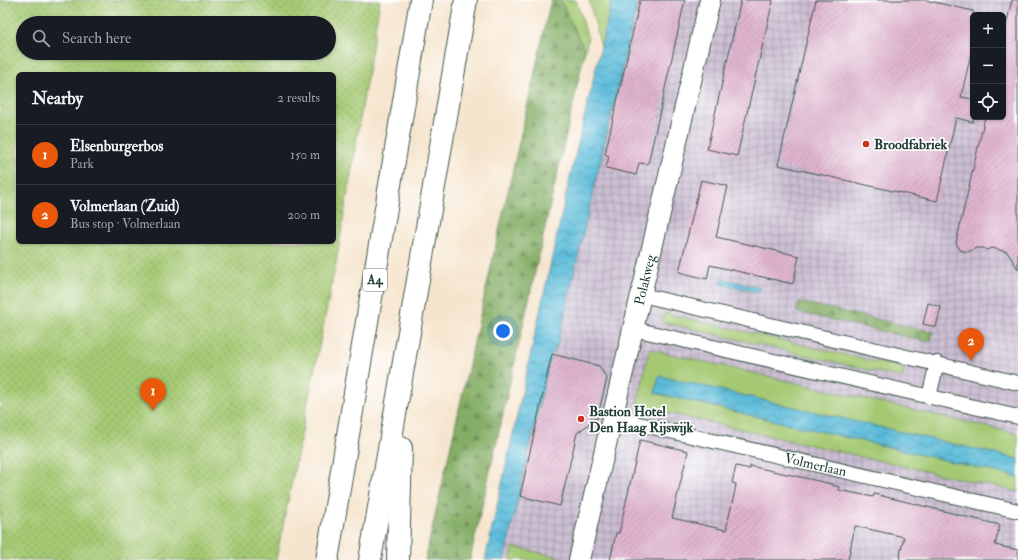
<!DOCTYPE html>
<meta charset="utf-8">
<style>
:root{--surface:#171b24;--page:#20242c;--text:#f1f3f6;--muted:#9ea1a6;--line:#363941;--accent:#ea580c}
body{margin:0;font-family:"IM FELL Double Pica",serif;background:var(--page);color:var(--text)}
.controls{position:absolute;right:12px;top:12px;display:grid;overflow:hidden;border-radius:6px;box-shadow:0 1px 3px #0004}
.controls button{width:36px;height:36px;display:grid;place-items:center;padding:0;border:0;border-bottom:1px solid var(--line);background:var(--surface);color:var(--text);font:20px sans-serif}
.you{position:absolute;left:503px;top:331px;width:14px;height:14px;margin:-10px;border:3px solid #fff;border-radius:50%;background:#1a73e8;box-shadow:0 0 0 6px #1a73e833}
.badge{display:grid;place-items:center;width:26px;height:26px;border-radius:50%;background:var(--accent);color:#fff;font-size:13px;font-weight:700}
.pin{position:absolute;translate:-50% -33px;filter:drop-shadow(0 1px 2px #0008)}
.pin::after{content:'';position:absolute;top:21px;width:14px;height:12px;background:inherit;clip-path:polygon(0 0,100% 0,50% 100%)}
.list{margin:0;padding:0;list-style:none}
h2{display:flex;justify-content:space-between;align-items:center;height:52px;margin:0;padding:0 16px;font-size:17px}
h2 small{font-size:13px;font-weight:400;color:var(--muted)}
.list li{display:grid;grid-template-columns:26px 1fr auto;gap:12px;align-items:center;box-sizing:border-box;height:60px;padding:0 16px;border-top:1px solid var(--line)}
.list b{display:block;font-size:15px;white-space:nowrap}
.list p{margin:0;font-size:13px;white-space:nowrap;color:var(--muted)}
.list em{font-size:13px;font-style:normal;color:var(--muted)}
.icon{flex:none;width:22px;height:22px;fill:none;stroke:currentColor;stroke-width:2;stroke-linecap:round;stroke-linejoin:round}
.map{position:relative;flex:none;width:1018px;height:560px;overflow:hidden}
.search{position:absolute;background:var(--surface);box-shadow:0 1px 3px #0004;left:16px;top:16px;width:320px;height:44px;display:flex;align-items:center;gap:10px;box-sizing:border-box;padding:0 14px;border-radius:22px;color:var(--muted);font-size:15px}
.panel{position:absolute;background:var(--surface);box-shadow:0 1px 3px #0004;left:16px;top:72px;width:320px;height:172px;border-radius:6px}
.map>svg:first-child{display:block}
.industrial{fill:url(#industrial-grid);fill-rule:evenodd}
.green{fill:#a5c973;stroke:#628354}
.forest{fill:url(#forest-firs);stroke:#52754c}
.park{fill:url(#park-dots);stroke:#628354;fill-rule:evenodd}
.water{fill:url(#water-waves);stroke:#3c7c86}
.building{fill:url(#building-hatch)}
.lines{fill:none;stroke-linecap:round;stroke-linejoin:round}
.street-casing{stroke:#3f564b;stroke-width:16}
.secondary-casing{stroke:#3f564b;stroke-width:22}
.highway-casing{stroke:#3f564b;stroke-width:24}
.street{stroke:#fff;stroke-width:14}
.secondary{stroke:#fff;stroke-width:20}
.highway{stroke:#fff;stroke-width:22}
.poi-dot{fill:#c8321e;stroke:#fff;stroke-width:1.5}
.labels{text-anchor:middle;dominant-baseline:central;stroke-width:3.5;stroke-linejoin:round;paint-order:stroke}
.shield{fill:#fff;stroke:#627771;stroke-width:1}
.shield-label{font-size:13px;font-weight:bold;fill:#1f3d34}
.poi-label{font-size:14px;font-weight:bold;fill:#1f3d34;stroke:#fff;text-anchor:start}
.street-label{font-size:14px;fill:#1f3d34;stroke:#fff}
</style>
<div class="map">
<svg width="1018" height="560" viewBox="0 0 1018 560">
<defs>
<pattern id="industrial-grid" width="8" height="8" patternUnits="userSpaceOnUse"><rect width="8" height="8" fill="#ccbed3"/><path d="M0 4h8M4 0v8" fill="none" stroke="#a59cac"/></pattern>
<pattern id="forest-firs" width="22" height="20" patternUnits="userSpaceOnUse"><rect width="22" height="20" fill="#84ad65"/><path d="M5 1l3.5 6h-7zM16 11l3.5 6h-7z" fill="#6b8e54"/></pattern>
<pattern id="park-dots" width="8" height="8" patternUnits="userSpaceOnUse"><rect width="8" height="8" fill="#a5c973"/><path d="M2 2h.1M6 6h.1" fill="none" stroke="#86a45f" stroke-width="1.8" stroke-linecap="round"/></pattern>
<pattern id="water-waves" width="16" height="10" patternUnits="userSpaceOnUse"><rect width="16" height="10" fill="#5abbd9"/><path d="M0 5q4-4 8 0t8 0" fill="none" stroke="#4a99b1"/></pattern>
<pattern id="building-hatch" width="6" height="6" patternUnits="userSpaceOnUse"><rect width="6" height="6" fill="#e0b4cf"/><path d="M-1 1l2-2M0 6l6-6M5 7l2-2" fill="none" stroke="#b594a9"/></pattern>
</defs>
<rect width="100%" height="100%" fill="#fff"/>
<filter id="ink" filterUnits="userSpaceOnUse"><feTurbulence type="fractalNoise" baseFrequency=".025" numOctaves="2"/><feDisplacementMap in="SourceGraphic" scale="8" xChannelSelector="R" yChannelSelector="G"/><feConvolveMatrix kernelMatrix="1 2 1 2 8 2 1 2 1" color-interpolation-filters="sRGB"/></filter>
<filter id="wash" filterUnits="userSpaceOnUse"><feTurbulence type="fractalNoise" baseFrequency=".012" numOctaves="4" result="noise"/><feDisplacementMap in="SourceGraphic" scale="16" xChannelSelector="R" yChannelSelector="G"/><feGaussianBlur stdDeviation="0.9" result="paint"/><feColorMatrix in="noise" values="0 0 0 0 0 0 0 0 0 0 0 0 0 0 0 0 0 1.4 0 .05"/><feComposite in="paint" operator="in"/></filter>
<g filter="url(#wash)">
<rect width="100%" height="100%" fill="#f6e5ce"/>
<path class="industrial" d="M628 0H1018V560H503ZM973 15H1003V117H973Z"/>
<g class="green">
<path d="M560 0H576L588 39 585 51Z"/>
<path d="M589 0H612L601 47Z"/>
<path d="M664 313 903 368V378L662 322Z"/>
<path d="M649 349 1018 434V459L659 376 655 393 1018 477V492L637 406Z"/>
<path d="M513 547 559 557 558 560H511Z"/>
</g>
<g class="forest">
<path d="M551 0H560L585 51 470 560H425Z"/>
<path d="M799 302H800L934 332 929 342 797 312Z"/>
</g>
<path class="park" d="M0 0H380L336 263 276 560H0ZM23 23H329V53H23ZM18 74H334V242H18Z"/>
<g class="water">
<path d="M612 0H638L558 342 548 367 504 560H485L564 203Z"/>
<path d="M722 278 760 288 758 292 721 284Z"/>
<path d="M659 376 1018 459V477L655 393Z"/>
</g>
<g id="blocks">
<g class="building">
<path d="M640 0H685L648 164 639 163 636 175 606 168 609 156 605 154Z"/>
<path d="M741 0H773L737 156 707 149Z"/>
<path d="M816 0H925L973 11V45L961 97 973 99V122L956 118 937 201 778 165Z"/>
<path d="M1012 0H1018V269L1007 252 992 248 986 250 984 248H976L968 252 960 250 956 243 985 117H1003V38Z"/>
<path d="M701 180 728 186 716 237 799 256 793 284 710 265 707 279 679 272Z"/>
<path d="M928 303 941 307 936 327 923 324Z"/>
<path d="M552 354 599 366 607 378 597 419 591 418 589 424 577 433 560 506 520 496Z"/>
<path d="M640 440 688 451 672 518 726 530 735 490 736 484 732 483 736 466 750 469V466L832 484V485L839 487V490L873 497 874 494 895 499 1000 525 995 545 1018 550V560H899L904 537 855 526 848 560H610L616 533H619Z"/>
</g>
</g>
</g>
<g filter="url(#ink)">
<use href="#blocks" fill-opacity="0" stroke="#3f564b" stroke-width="1"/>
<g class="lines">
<defs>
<g id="street">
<path d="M642 295 1018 383"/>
<path d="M634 329 1018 417"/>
<path d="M929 397 937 363"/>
<path id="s1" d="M613 418 1018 511"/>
</g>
<g id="secondary">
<path id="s2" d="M579 560 710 0"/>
</g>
<g id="highway">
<path d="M327 560 421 0"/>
<path d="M370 560 466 0"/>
<path d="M398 560 401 448"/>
</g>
</defs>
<use href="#street" class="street-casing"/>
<use href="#secondary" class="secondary-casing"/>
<use href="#highway" class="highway-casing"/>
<use href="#street" class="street"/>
<use href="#secondary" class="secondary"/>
<use href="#highway" class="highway"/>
</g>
</g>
<g class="poi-dot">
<circle cx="866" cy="144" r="4"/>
<circle cx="581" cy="419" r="4"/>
</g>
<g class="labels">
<rect class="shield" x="363" y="269" width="24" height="22" rx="3"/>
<g class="shield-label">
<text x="375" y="280">A4</text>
</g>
<g class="poi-label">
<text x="874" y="144">Broodfabriek</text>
<text x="589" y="411">Bastion Hotel<tspan x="589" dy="16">Den Haag Rijswijk</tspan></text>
</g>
<g class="street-label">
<text stroke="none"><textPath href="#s2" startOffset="288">Polakweg</textPath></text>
<text stroke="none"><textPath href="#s1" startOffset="208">Volmerlaan</textPath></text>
</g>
</g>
</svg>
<div class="controls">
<button>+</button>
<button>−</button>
<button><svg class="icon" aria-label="locate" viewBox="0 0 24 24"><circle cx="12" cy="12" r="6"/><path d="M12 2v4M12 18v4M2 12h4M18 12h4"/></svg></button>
</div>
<div class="you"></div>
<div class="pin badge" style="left:153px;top:411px">1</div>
<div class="pin badge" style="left:971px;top:361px">2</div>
<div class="search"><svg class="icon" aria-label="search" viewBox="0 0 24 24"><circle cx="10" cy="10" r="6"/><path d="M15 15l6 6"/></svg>Search here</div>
<section class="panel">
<h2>Nearby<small>2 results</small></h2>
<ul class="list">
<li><span class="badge">1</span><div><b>Elsenburgerbos</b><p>Park</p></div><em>150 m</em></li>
<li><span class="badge">2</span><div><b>Volmerlaan (Zuid)</b><p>Bus stop · Volmerlaan</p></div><em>200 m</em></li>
</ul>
</section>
</div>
